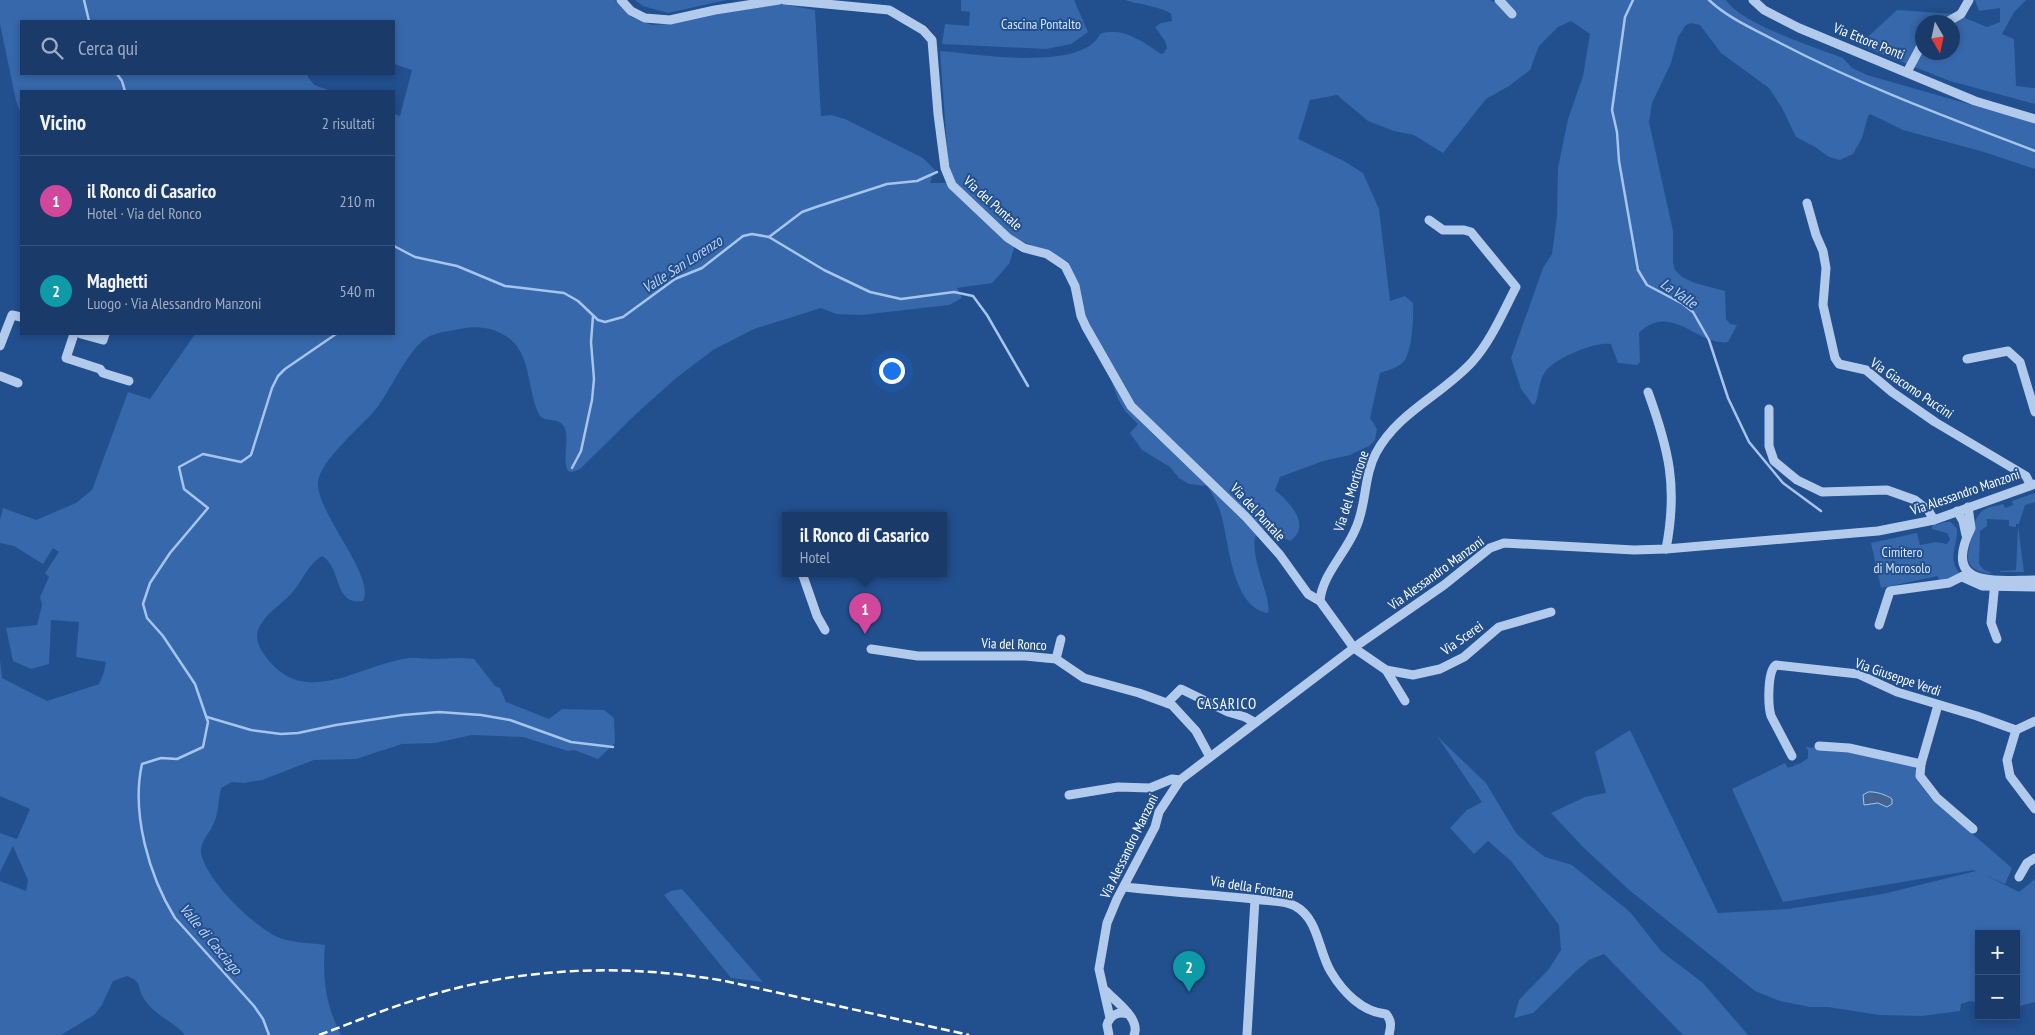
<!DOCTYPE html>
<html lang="it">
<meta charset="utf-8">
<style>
:root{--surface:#1a3b6a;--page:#274672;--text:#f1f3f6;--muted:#9fadc1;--line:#38557e;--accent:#8c9099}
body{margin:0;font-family:"PT Sans Narrow",sans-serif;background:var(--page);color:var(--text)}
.controls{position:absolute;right:15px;bottom:15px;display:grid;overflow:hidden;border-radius:0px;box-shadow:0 2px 8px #0003}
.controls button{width:45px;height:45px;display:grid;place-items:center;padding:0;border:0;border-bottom:1px solid var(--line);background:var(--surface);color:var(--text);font:25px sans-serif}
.compass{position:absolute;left:1915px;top:15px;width:45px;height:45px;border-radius:50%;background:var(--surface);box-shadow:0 2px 8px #0003;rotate:171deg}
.you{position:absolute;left:891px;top:370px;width:18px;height:18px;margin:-12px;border:4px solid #fff;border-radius:50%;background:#1a73e8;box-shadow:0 0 0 8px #1a73e833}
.badge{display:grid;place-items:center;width:32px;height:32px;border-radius:50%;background:var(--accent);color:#fff;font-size:16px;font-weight:700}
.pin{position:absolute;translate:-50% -41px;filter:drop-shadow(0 1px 2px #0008)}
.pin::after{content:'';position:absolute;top:26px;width:18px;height:15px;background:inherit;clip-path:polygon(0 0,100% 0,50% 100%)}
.popup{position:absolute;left:782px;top:512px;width:165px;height:65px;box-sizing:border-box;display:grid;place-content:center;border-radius:0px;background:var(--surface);filter:drop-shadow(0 1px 4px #0005);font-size:16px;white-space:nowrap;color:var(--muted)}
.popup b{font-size:19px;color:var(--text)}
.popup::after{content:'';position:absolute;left:50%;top:100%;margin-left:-10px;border:10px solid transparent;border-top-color:var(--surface)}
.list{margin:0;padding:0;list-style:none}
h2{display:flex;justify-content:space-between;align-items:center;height:65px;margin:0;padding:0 20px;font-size:21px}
h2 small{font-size:16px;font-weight:400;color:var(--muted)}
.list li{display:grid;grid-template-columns:32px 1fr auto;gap:15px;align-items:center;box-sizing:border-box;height:90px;padding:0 20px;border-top:1px solid var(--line)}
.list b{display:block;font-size:19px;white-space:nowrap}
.list p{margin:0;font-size:16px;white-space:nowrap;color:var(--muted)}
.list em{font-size:16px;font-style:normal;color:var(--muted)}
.icon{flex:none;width:28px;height:28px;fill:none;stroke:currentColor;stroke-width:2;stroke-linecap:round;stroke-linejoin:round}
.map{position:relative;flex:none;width:2035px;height:1035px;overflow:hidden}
.search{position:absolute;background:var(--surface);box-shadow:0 2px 8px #0003;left:20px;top:20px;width:375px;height:55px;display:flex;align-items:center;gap:12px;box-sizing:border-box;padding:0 18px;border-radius:0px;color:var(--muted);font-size:19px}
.panel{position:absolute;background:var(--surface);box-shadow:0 2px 8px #0003;left:20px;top:90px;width:375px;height:245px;border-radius:0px}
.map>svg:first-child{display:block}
.green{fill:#3668ab;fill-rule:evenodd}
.water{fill:#436390;stroke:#a6c5ed}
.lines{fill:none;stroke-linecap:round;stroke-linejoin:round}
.stream{stroke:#a6c5ed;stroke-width:2.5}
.minor{stroke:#b2cbec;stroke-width:9}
.rail{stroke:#fff;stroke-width:2.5;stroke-dasharray:9 4;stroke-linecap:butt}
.labels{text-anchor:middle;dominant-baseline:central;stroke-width:4;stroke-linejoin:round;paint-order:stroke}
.park-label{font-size:14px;fill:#d7e5f9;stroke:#224f8e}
.street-label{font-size:14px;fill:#fff;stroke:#224f8e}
.water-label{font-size:15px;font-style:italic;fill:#bed5f3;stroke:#224f8e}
.neighbourhood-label{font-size:15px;letter-spacing:1px;fill:#fff;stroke:#224f8e}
</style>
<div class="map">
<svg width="2035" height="1035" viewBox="0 0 2035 1035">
<rect width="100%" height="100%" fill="#224f8e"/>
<g class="green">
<path d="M0 0H615L631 17 652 25 673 24 723 13 782 4 815 10 821 116 831 115 845 119 923 158 935 170 930 183H955L948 161 940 51C976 54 1082 72 1100 34 1122 26 1143 42 1161 54L1164 53 1167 48 1165 41 1155 27 1161 23 1172 21 1171 14C1163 7 1137 4 1125 0H1491L1493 2 1504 0H1726C1741 24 1815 47 1843 58L1852 68 1867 75 2035 123V169L1984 152 1903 130 1870 114 1868 116 1862 138 1853 154 1840 160 1829 157 1815 147 1796 137 1782 108 1769 88 1721 53 1700 25 1691 23 1686 25 1678 37 1671 63 1652 103 1649 122 1673 231V262L1675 270 1682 277 1695 283 1725 291 1726 319 1730 324 1737 325 1728 342C1698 347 1672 301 1639 333L1640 362 1637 365 1618 363 1611 344C1595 341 1553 359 1545 372 1539 381 1539 392 1536 402L1533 405 1521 389 1511 358 1543 268 1552 254 1557 216 1558 168 1568 119 1583 76 1590 34 1571 21 1558 27 1539 46 1530 70 1509 86 1486 99 1443 153 1414 135 1394 131 1368 121 1337 95 1310 100 1298 139 1344 161 1363 173 1379 209 1390 301 1405 296 1413 303C1414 316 1412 349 1405 360 1400 367 1389 370 1380 373L1370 418 1377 429 1375 440 1369 446 1350 455 1323 461 1280 477 1275 490C1288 501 1313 525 1290 541 1281 537 1275 531 1266 527L1255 537C1251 562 1272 599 1268 613 1232 608 1229 542 1221 514 1218 504 1213 495 1207 486L1189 484 1179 478 1170 467 1142 450 1130 433 1138 424 1125 411 1118 399 1096 338 1076 293 1071 276 1069 262 1017 239 1009 264 992 283 957 288 962 298 949 305 861 315 836 314 821 308 754 329 713 350 675 379 636 414 580 469 572 472 568 471C561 457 572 434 562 424 556 418 546 422 540 416 527 393 532 357 510 339 495 327 477 325 460 329 450 331 439 332 430 336 409 346 391 390 376 409 362 426 319 461 318 483 317 514 376 576 363 601 333 606 342 567 322 556 307 565 303 581 291 594 280 606 265 613 258 630 255 640 260 649 266 657 305 710 361 664 409 658 417 657 425 659 432 659 447 659 458 657 474 659L495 686 500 688 506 702 549 719 562 709 604 710 614 718 615 743 598 759 574 750 568 751 523 737 472 735 435 743 402 744 356 759 314 760 262 780 244 783 232 782 221 788C218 800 219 814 213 825 209 834 200 842 201 852 205 880 257 931 283 939 296 943 311 943 325 945 322 978 326 1006 341 1035H185C173 1021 151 1013 143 997 137 986 142 982 127 976L113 981 102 1005 94 1015 61 1035H0V881L26 891 28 880 13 846 0 872V833L17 839 30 809 0 796V660L2 678 47 701 99 684 104 672 106 662 76 657 79 622 51 620 49 664 31 669 13 661 6 628 37 625 42 605 40 597 49 577 45 573 59 552 53 548 43 564 14 546 0 543V520L3 508 36 520 76 503 92 490 128 392 150 399 195 334H394V114L400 116 412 70 394 64V21H21V74H306L314 85 331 91H21V113L16 101 0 24Z"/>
<path d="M635 0H726L668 13 643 6Z"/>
<path d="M961 0H1074L1088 32 1071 44 1046 49 942 44 945 24 969 26 970 12 961 11Z"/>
<path d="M1975 0H2026L2014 12 2002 34 2014 39 2016 86 2035 88V104L1950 81 1859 45 1897 10 1955 14 1987 27 2000 22V8L1979 11ZM1922 22H1952V52H1922Z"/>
<path d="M2035 493V502L2025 505 2019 524H2016V527L2009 526V520L1987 519V526L1980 531 1979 564 1984 570 1992 573 1990 574C1961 569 1967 556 1973 533 1975 523 1974 520 1981 512 1987 506 1996 507 2003 504L2005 508 2013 505 2012 501Z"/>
<path d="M1945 522H1951L1957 529C1958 548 1946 557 1961 575L1939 582 1938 576 1881 588 1871 543 1917 533 1920 545 1936 542 1947 544 1950 539 1947 533 1932 529V526Z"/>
<path d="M2018 526 2024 572H2001L2000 571 2016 570Z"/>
<path d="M1630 730 1718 913 1788 909 1883 894 1976 871 1974 870 1783 902 1732 789 1785 763 1788 768 1801 763 1808 758V750L1805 747 1841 750 1915 766 1918 781 1931 798 2012 868 2005 884 1985 875 2019 892 2035 879V1002L2016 1007V934H1979V1003L1970 1001 1961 1004 1960 1011 1922 1016 1879 1015 1828 1007H1810L1780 1001 1755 991 1628 889 1583 847 1551 813 1585 797 1606 793 1595 752Z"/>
<path d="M1437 736 1486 783 1516 833 1528 844 1545 857 1572 865 1630 912 1661 951 1703 983 1748 1035H1683L1604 954 1589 960 1575 972 1533 1013 1514 1018 1519 1000 1549 969 1561 950 1559 925 1511 861 1488 841 1474 854 1450 828 1467 810 1482 802Z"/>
<path d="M682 889 763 982 731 978 664 895 671 891Z"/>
</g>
<path class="water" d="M1868 792C1875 791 1887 795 1892 799V804L1887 807 1878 803 1864 805 1863 795Z"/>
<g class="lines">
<g class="stream">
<path d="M84 0 89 21"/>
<path d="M1633 0 1625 17 1612 110 1617 132 1619 161 1638 270 1647 285 1683 304 1693 312 1709 340 1728 398 1749 442 1783 483 1821 511"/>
<path d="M1709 0C1729 19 1756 30 1780 43 1862 86 1949 118 2035 151"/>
<path d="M117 74 122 81 125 91"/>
<path d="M769 237 802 212 816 207 887 184 917 181 937 172"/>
<path d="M394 246 415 257 457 266 505 286 564 293 578 301 598 320 605 322 623 317 675 279 702 268 743 236 752 234 769 237 824 270 870 292 901 299 954 292 973 296 987 315 1028 386"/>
<path d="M572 468 581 451 592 400 594 379 591 342 593 316"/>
<path d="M207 717 251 730 281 734 298 733 336 725 403 715 439 712 481 715 510 720 571 742 613 747"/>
<path d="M269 1035 263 1019 254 1006 175 918C149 876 131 813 142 764L161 758 177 759 203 747 208 722 195 684 163 636 147 618 143 604 150 583 170 553 208 508 184 489 179 467 203 454 241 462 251 455 272 388 278 376 285 369 336 334"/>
</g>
<g class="minor">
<path d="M621 0 631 11 645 18 670 20 715 10 779 0"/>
<path d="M784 0 889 10 923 30 932 40 938 114 945 168 952 185 1008 238 1024 248 1047 254 1065 266 1075 286 1081 316 1086 327 1131 406 1246 517 1280 555 1308 594 1320 601"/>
<path d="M1499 0 1512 14"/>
<path d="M1753 0 1764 10 1799 28 1975 101 2035 119"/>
<path d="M1947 22 1961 14 1969 0"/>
<path d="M1907 72 1922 44"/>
<path d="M1807 203 1816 235 1823 251 1826 268 1823 305 1835 358 1839 364 1866 370 1892 392 1935 422 2026 476 2030 484"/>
<path d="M1429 220 1443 230H1464L1471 232 1516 287C1503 312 1491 341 1472 362 1442 395 1397 413 1376 453 1363 477 1367 506 1355 530 1345 554 1322 575 1320 601L1354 648 1386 670 1413 675 1440 669 1464 657 1499 627 1551 612"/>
<path d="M74 334 66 358 100 369 103 373 129 381"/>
<path d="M81 334 103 340 105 334"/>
<path d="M0 346 12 315 21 317"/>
<path d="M1967 359 2008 351 2020 362 2035 412"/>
<path d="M0 376 18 383"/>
<path d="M1648 392C1669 450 1678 487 1666 549"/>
<path d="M1769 409V446L1774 461 1797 480 1822 492 1887 490 1915 500 1928 510 1934 520"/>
<path d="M1968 507 1971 528C1941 589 1995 580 2035 580"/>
<path d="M1957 511 1963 521 1966 535"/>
<path d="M802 573 817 616 825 630"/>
<path d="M1962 577 1982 586 2035 587"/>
<path d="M1995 582 1991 623 1997 639"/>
<path d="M1879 625 1890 591 1949 583 1969 573"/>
<path d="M871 649 918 656H1025L1056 659 1084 678 1139 693 1172 705 1196 731 1210 757"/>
<path d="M1056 659 1061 639"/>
<path d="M1386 670 1405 701"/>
<path d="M1167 703 1181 689 1228 712 1245 717 1254 722"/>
<path d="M1938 705 1921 764 1920 776 1937 798 1973 829"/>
<path d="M2016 730 2007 760 2010 776 2035 809"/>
<path d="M1819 746 1849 748 1921 764"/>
<path d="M1792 756 1771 716C1768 706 1767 671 1776 665L1858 674 1897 692 1977 716 2016 730 2035 721"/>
<path d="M1069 795 1118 787 1150 788 1172 779 1180 780"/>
<path d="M2019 877 2027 863 2035 858"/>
<path d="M1125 887C1170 892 1216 895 1262 900 1272 901 1287 901 1295 906 1319 919 1318 951 1331 972 1343 992 1362 1012 1386 1014 1392 1021 1391 1026 1389 1035"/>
<path d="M1106 991C1116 1002 1141 1019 1134 1035"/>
<path d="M1110 1018 1099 969 1107 923 1117 899 1155 827 1159 812 1180 780 1359 644 1444 585 1490 548 1504 543 1634 550 1666 549 1878 531 1934 520 2035 484"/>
<path d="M1109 1035 1107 1025C1110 1015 1118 1011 1128 1014"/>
<path d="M1247 1035 1255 899"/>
</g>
<path class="rail" d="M319 1035C352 1023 385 1009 418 999 518 967 623 963 725 981L969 1035"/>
</g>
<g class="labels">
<g class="park-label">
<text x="1041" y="24">Cascina Pontalto</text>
<text x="1902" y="552">Cimitero<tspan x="1902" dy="16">di Morosolo</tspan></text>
</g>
<g class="street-label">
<text transform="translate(1869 41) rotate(22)">Via Ettore Ponti</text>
<text transform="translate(993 203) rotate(42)">Via del Puntale</text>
<text transform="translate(1912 388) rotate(34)">Via Giacomo Puccini</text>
<text transform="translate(1351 491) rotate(-72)">Via del Mortirone</text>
<text transform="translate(1965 492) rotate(-19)">Via Alessandro Manzoni</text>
<text transform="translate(1258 512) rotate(47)">Via del Puntale</text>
<text transform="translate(1436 573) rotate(-36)">Via Alessandro Manzoni</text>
<text transform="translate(1462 638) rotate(-35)">Via Scerei</text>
<text transform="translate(1014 644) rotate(2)">Via del Ronco</text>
<text transform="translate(1898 677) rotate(19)">Via Giuseppe Verdi</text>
<text transform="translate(1129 846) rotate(-64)">Via Alessandro Manzoni</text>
<text transform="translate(1252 887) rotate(9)">Via della Fontana</text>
</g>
<g class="water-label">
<text transform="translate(682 264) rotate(-33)">Valle San Lorenzo</text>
<text transform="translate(1679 293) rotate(34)">La Valle</text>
<text transform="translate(211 939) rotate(50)">Valle di Casciago</text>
</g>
<g class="neighbourhood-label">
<text x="1227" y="703">CASARICO</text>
</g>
</g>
</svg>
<div class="controls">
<button>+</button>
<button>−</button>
</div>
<svg class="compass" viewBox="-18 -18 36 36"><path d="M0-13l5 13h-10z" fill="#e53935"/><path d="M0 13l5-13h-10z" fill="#9fadc1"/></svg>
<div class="you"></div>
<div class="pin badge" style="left:865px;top:634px;background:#d1479c">1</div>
<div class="popup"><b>il Ronco di Casarico</b>Hotel</div>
<div class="pin badge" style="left:1189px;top:992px;background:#0f9aa8">2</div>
<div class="search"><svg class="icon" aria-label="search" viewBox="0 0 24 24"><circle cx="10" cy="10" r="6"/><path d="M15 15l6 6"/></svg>Cerca qui</div>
<section class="panel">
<h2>Vicino<small>2 risultati</small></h2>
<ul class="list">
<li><span class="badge" style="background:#d1479c">1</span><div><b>il Ronco di Casarico</b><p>Hotel · Via del Ronco</p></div><em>210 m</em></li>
<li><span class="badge" style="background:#0f9aa8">2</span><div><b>Maghetti</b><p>Luogo · Via Alessandro Manzoni</p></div><em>540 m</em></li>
</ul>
</section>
</div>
